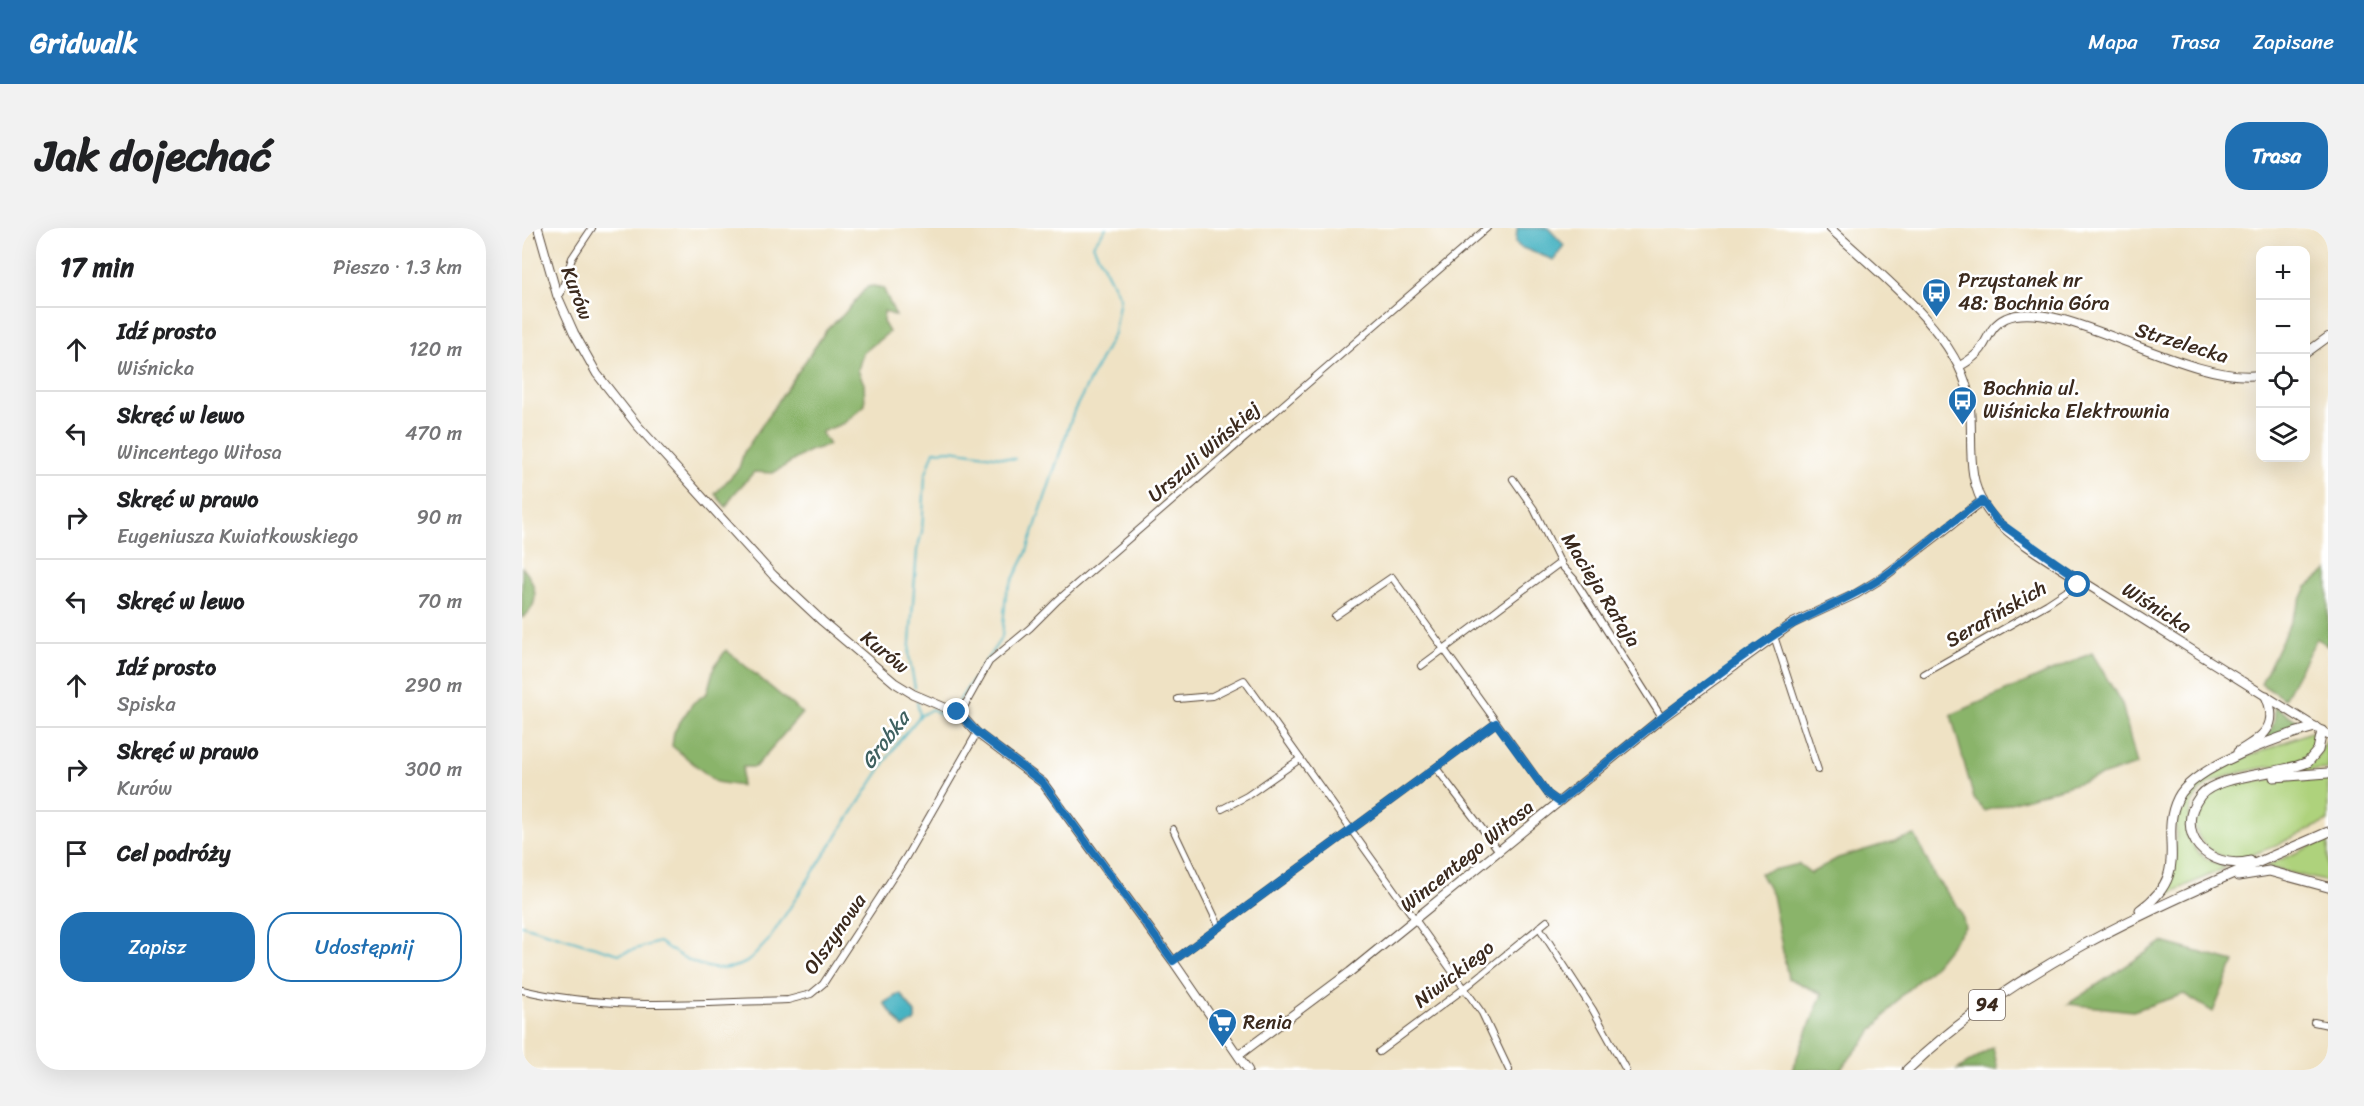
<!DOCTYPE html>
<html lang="pl">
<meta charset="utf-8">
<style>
:root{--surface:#fff;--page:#f2f2f2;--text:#202124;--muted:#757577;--line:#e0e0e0;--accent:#1f6fb2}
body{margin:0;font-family:Sriracha,sans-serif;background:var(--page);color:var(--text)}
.controls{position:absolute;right:18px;top:18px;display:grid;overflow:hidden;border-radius:12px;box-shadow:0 6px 24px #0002}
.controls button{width:54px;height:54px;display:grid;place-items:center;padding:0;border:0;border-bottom:2px solid var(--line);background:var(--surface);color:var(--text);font:30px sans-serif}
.stop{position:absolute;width:18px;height:18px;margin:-14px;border:4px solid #1f6fb2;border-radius:50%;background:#fff}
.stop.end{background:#1f6fb2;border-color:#fff;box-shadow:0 2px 6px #0008}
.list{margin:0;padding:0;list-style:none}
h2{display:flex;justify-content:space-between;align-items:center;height:78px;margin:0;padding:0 24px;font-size:26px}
h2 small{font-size:20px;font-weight:400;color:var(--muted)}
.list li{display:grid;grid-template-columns:39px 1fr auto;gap:18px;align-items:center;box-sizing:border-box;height:84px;padding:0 24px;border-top:2px solid var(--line)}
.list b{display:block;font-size:22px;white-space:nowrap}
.list p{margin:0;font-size:20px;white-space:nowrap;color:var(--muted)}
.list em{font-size:20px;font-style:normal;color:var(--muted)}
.actions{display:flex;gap:12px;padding:18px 24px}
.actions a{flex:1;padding:14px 0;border:2px solid var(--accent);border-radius:24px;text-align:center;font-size:21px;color:var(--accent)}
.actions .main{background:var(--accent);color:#fff}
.icon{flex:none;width:33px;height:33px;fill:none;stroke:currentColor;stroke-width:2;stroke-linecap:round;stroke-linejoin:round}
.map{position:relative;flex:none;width:1806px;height:842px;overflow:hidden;border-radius:24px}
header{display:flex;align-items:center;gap:36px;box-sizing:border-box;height:84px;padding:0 30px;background:var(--accent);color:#fff}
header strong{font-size:28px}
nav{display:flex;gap:33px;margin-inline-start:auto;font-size:21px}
.intro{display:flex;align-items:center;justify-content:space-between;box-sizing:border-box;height:144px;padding:0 36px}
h1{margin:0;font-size:42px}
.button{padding:15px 27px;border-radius:24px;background:var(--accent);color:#fff;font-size:21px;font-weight:700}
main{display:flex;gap:36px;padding:0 36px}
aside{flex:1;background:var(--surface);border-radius:24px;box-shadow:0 6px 24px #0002}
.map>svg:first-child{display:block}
.green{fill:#aed27b;stroke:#747e4c;stroke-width:1.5}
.forest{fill:#8ab46b;stroke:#626f44;stroke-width:1.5}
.water{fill:#46b3c2;stroke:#406e70;stroke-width:1.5}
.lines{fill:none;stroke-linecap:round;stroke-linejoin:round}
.stream{stroke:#46b3c2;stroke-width:2}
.minor-casing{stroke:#564637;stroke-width:8}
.tertiary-casing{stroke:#564637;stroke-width:10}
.secondary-casing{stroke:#564637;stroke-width:10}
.primary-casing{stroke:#564637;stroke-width:11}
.minor{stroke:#fff;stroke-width:6}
.tertiary{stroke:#fff;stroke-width:8}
.secondary{stroke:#fff;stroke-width:8}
.primary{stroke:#fff;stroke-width:9}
.route{stroke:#1f6fb2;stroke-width:8}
.labels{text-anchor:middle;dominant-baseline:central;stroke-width:5;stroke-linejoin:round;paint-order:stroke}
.shield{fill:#fff;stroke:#766a62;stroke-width:1.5}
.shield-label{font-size:18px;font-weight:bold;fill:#3b2a1e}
.poi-label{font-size:20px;fill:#3b2a1e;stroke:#fff;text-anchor:start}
.street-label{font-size:20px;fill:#3b2a1e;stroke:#fff}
.water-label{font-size:21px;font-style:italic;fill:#3f6160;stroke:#fff}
</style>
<header>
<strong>Gridwalk</strong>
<nav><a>Mapa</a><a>Trasa</a><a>Zapisane</a></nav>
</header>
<div class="intro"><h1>Jak dojechać</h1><a class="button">Trasa</a></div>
<main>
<aside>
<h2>17 min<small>Pieszo · 1.3 km</small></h2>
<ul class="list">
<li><svg class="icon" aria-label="ahead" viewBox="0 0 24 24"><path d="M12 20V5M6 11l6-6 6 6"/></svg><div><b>Idź prosto</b><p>Wiśnicka</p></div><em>120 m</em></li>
<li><svg class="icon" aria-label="left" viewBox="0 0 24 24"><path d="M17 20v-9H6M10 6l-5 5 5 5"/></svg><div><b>Skręć w lewo</b><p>Wincentego Witosa</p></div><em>470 m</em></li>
<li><svg class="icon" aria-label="right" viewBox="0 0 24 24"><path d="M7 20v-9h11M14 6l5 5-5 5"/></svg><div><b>Skręć w prawo</b><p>Eugeniusza Kwiatkowskiego</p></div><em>90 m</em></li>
<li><svg class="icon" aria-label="left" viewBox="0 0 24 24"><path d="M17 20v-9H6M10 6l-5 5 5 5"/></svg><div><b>Skręć w lewo</b></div><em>70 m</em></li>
<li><svg class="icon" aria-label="ahead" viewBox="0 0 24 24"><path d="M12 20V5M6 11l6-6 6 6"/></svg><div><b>Idź prosto</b><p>Spiska</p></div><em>290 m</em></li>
<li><svg class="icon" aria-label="right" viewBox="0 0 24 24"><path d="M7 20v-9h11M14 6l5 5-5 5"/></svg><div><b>Skręć w prawo</b><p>Kurów</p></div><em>300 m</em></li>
<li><svg class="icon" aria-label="arrive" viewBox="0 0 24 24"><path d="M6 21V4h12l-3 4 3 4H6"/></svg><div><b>Cel podróży</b></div></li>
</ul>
<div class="actions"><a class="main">Zapisz</a><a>Udostępnij</a></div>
</aside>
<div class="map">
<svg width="1806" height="842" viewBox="0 0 1806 842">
<rect width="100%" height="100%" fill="#fff"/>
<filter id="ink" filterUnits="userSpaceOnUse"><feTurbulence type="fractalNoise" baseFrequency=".0167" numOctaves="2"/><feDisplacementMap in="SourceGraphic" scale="12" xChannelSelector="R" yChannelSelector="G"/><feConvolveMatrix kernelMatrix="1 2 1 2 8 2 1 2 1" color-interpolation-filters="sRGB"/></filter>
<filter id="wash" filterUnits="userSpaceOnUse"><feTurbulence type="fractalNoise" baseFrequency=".008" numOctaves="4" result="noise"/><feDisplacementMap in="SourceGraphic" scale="24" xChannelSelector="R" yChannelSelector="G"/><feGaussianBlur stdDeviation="1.35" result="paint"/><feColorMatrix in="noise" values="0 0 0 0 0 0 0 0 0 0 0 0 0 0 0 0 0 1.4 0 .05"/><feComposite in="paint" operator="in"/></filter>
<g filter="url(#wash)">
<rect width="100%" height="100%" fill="#efe2c4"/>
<g class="green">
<path d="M1791 503C1795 515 1789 524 1781 531 1744 544 1669 540 1667 590 1666 603 1666 614 1676 624 1684 633 1695 634 1703 640L1639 669 1653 631 1655 583 1671 555 1697 540Z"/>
<path d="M1805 512 1806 541 1751 546C1782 540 1790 542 1805 512Z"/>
<path d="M1806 549V593C1789 600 1727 632 1713 631 1674 628 1655 581 1692 561 1709 552 1783 550 1806 549Z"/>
<path d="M1806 611V654L1746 639V637Z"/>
</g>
<g class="forest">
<path d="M351 58 361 60 374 88 362 83 361 94 367 104 341 125 336 142 342 156 343 177 322 195 299 204 307 217 287 223 251 245 232 244 211 267 204 279 193 266 217 240 222 224 305 101 321 87 345 59Z"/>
<path d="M0 339C14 355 20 376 0 390Z"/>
<path d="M1806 342V418L1795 410 1762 471 1739 456 1785 359Z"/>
<path d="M204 422 280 485 233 539H221L219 558 194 554 150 518 152 504 160 491 171 475 185 465 192 439Z"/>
<path d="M1570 425 1600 476 1615 537 1463 583 1452 571 1429 487Z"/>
<path d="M1752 478 1779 495 1777 500 1738 514C1750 503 1755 494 1752 478Z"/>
<path d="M1393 607 1413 649 1439 683 1443 699 1410 740 1380 767 1318 842H1270L1300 766 1266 750 1250 667 1238 645 1277 636 1289 645 1316 630Z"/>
<path d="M1640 714 1712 734 1691 784 1662 766 1611 783 1546 776Z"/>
<path d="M1471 819 1476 842H1435Z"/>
</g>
<g class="water">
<path d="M995 0H1026L1042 17 1032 32 998 19 994 15Z"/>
<path d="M378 765 393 785V793L381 800 362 775Z"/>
</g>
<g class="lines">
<g class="stream">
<path d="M393 460 387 428 395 322 400 304 403 248 412 223 429 222 493 231"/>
<path d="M395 474 398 488"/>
<path d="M432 480 480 409 484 365 504 326 552 183 592 105 598 70 571 17 584 0"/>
<path d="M0 697 97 726 137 714C163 732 191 750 223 735 231 731 239 719 246 713L377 513 398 488 410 481 423 489 429 485"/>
</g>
</g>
</g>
<g filter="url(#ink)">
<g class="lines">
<defs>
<g id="minor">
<path d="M35 67 39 65 50 30 70 0"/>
<path d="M991 251 1012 281 1040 338 1052 351 1140 490"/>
<path d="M813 388 870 349 1026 566 1037 574"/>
<path d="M1252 408 1296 542"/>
<path d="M899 438 1039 334"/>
<path d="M1402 446 1525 376 1560 353"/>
<path d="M656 471 690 468 722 452 960 785 987 842"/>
<path d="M438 486 467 434 508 400 536 372 965 0"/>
<path d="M915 541 977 623"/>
<path d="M700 581 725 568 778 531"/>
<path d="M651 601 697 698"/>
<path d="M1017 699 1071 782 1104 842"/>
<path d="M651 733 974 495"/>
<path d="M0 762C88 783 177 775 266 772L289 766 301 756 384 629 455 505"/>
<path d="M1792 794 1806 797"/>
<path d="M857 824 943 760 1025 693"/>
<path d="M1804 842 1806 832"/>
</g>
<g id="tertiary">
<path d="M16 0 35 67 52 105 75 146 115 197 251 347 300 393 373 455 391 466 438 486 455 505 521 555 651 733 726 842"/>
<path d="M1784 125 1806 109"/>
<path d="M1438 138C1445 134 1453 129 1459 121 1467 109 1469 97 1484 90 1538 67 1664 157 1738 147"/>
<path d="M717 827 828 744 1140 490 1271 395 1334 366 1360 350 1460 273"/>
</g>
<path id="secondary" d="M1308 0C1354 43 1432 102 1446 164 1454 204 1440 248 1466 283 1487 312 1548 345 1579 365 1655 412 1730 460 1806 507"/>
<g id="primary">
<path d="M1716 524C1740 509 1758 499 1744 468"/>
<path d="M1752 549 1806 545"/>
<path d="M1728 633C1687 643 1650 606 1678 568 1695 546 1759 547 1786 534L1796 522 1800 503"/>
<path d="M1716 648 1747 643 1806 659"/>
<path d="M1618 682C1672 643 1635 612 1656 570 1671 539 1759 508 1793 499"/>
<path d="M1385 842C1504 728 1658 669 1806 604"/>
</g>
</defs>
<use href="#minor" class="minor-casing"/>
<use href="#tertiary" class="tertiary-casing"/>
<use href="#secondary" class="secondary-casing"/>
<use href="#primary" class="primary-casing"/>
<use href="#minor" class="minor"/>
<use href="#tertiary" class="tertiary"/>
<use href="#secondary" class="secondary"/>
<use href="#primary" class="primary"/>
</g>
</g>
<g class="lines" filter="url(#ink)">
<path class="route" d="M435 484 455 504 521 555 651 733 974 495 1026 566 1037 574C1107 516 1178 456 1254 406 1287 385 1325 373 1358 351 1394 327 1424 296 1460 273L1475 293 1560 353 1556 357"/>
</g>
<defs>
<symbol id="bus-pin" viewBox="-11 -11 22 30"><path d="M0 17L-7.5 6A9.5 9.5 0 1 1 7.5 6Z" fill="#1f6fb2" stroke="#fff"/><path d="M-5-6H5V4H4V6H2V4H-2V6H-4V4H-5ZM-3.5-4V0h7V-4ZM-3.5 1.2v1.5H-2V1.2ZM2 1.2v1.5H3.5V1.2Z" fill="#fff"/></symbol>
<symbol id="supermarket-pin" viewBox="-11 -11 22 30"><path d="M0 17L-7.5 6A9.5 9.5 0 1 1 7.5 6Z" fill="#1f6fb2" stroke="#fff"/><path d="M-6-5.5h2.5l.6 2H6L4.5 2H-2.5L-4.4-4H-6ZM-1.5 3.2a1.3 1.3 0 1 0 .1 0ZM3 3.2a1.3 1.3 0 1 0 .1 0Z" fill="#fff"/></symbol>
</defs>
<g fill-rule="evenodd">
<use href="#bus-pin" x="1398" y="48" width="33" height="45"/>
<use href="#bus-pin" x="1424" y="156" width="33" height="45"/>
<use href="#supermarket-pin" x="684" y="778" width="33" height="45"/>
</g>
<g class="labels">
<rect class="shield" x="1447" y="762" width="36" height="30" rx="4.5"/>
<g class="shield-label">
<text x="1465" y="777">94</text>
</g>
<g class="poi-label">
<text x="1436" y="52">Przystanek nr<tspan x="1436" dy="23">48: Bochnia Góra</tspan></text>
<text x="1461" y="160">Bochnia ul.<tspan x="1461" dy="23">Wiśnicka Elektrownia</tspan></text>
<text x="721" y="794">Renia</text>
</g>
<g class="street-label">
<text transform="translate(55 65) rotate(69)">Kurów</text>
<text transform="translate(1660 115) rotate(17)">Strzelecka</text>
<text transform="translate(682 224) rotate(-41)">Urszuli Wińskiej</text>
<text transform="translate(1079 362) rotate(58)">Macieja Rataja</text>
<text transform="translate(1635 380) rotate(32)">Wiśnicka</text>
<text transform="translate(1474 386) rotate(-30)">Serafińskich</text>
<text transform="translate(363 424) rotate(39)">Kurów</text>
<text transform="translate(945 628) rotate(-39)">Wincentego Witosa</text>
<text transform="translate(313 706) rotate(-55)">Olszynowa</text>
<text transform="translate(932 746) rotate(-38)">Niwickiego</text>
</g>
<g class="water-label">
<text transform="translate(363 512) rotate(-53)">Grobka</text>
</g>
</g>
</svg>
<div class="controls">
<button>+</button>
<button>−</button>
<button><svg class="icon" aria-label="locate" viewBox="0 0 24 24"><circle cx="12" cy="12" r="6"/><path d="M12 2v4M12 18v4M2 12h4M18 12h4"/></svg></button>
<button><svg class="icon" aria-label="layers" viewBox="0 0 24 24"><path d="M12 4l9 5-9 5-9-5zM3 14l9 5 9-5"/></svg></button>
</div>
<div class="stop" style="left:1556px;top:357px"></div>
<div class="stop end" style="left:435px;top:484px"></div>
</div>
</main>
